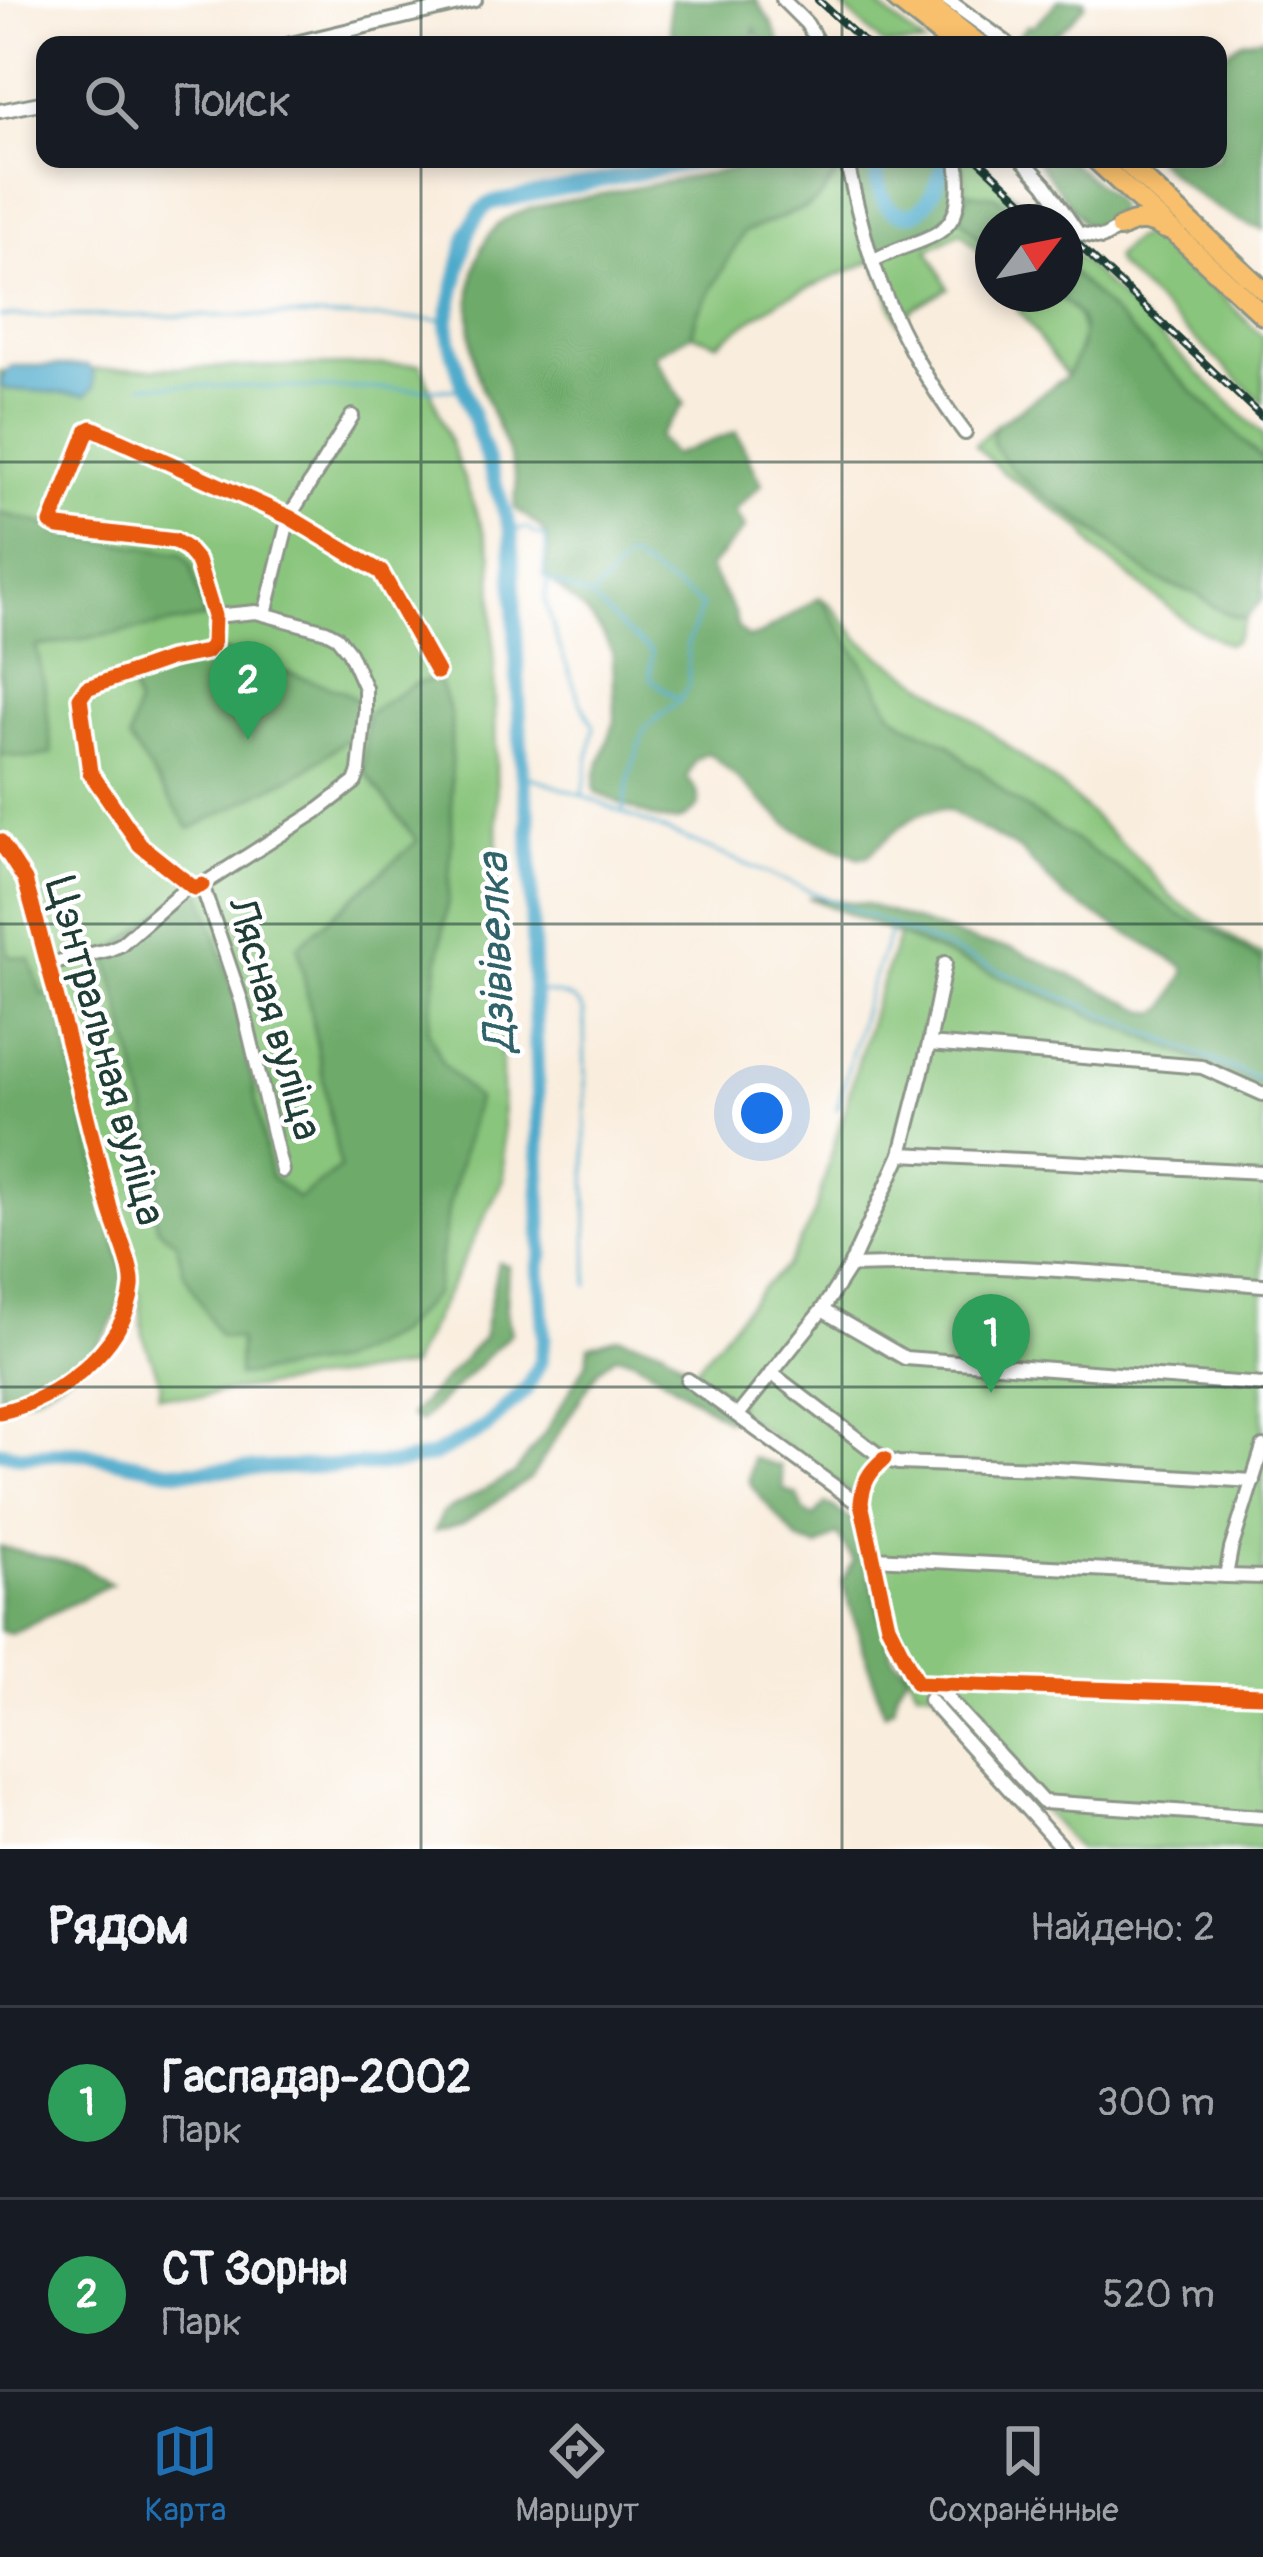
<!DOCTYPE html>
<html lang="ru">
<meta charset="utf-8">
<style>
:root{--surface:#171b24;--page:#20242c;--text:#f1f3f6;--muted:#9ea1a6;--line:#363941;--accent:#1f6fb2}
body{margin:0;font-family:Pangolin,sans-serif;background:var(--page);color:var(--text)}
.compass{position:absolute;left:975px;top:204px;width:108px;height:108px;border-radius:50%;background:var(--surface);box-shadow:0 6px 18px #0003;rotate:58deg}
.you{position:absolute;left:762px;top:1113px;width:42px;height:42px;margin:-30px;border:9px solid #fff;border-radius:50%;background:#1a73e8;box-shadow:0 0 0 18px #1a73e833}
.badge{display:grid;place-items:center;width:78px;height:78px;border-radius:50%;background:var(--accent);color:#fff;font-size:39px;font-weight:700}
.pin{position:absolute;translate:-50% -99px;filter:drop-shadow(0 3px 6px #0008)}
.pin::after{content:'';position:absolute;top:63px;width:42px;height:36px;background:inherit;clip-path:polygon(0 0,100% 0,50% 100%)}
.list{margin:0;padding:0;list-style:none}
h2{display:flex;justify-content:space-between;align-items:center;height:156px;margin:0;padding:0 48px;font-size:51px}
h2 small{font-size:39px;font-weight:400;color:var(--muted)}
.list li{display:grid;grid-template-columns:78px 1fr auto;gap:36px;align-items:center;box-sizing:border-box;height:192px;padding:0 48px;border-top:3px solid var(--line)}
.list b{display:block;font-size:45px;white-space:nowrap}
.list p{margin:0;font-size:39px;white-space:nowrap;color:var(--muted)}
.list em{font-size:39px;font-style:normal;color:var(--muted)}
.icon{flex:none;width:66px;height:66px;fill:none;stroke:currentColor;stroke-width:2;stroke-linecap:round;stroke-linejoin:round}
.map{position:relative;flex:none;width:1263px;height:1849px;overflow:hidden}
.search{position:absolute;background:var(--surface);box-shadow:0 6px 18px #0003;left:36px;right:36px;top:36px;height:132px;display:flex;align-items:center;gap:30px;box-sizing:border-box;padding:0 42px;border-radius:24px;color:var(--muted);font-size:45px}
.sheet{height:540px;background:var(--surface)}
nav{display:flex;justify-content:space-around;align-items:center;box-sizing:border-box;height:168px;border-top:3px solid var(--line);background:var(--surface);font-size:33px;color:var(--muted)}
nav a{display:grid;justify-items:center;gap:6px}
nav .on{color:var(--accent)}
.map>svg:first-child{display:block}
.green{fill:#89c57b;stroke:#548158;stroke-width:3}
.forest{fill:#6eaa6b;stroke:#467450;stroke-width:3}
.water{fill:#4daacb;stroke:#367480;stroke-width:3}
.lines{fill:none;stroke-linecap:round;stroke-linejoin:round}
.stream{stroke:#4daacb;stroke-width:3}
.river{stroke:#4daacb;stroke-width:15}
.minor-casing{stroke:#8c9588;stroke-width:18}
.highway-casing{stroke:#8c9588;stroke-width:24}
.minor{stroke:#fff;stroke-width:12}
.highway{stroke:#f8bf6c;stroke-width:18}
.rail-casing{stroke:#1f3d34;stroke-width:8}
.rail{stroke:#fff;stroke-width:3;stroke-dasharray:9;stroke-linecap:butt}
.cycleway-casing{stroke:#fff;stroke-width:22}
.cycleway{stroke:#e8590c;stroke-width:15}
.grid{fill:none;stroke:#1f3d34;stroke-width:3;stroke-opacity:0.55}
.labels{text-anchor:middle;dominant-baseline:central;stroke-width:9;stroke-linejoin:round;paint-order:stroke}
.street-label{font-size:42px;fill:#1f3d34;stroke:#fff}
.water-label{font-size:45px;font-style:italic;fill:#2f6369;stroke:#fff}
</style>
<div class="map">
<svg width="1263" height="1849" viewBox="0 0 1263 1849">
<rect width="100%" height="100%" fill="#fff"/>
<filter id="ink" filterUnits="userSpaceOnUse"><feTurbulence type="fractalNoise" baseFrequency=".00833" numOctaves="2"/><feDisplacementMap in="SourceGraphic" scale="24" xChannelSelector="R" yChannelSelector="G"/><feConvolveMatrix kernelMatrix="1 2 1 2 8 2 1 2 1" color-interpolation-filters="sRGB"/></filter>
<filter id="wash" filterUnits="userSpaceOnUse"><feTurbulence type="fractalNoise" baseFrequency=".004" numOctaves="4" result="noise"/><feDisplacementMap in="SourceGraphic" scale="48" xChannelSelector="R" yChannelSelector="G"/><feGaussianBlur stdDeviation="2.7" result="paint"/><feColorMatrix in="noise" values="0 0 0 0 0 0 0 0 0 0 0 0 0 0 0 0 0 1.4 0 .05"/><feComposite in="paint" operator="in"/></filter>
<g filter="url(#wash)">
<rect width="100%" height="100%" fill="#f9eddd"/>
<g class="green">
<path d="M835 0H871L925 45H884Z"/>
<path d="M960 159H975L1041 222H1022L994 196H975L966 204 959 217 993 254V266L961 232 928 250 948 288 912 309 899 324 875 261 960 209 966 183Z"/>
<path d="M847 162 872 261 782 299 717 343 692 334 697 315 744 232 806 208 820 198Z"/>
<path d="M1147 234C1178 246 1236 312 1263 337V403L1117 265 1115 258C1124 247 1133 237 1147 234Z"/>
<path d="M1065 245 1263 435V460L1065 266Z"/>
<path d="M1010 294H1055C1093 322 1085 338 1067 376L1019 311Z"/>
<path d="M421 364 492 554 504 1179 410 1367 217 1393 203 1397 159 1395 161 1384 143 1336 139 1293 126 1285 53 993 42 995 8 957 4 926H0V371Z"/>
<path d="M995 426C987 453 1020 476 1039 491L1167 585 1195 593 1214 607 1234 617 1246 618 1235 641 1227 644 1188 623 1096 550 1082 529 1000 470 975 445Z"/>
<path d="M820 598 830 604 860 640 882 657 941 695 1064 789 1145 866 1172 898 1251 950 1263 955V962L1215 932 1178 914 1125 873 1009 797 979 769 969 765 949 744 906 724 891 712Z"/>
<path d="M899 935 1263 1087V1849H1078L935 1691 917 1689 887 1630 853 1495 743 1415 693 1372 762 1288 787 1265 814 1215 876 1000Z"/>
</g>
<g class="forest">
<path d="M670 0H756L772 24 781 45H764L755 29 754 45H685C666 39 670 18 670 0Z"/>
<path d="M1059 0H1084L1085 5C1066 24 1048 53 1018 37L1026 26H1034Z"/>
<path d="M1263 37V230C1224 217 1184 189 1156 159H1218V59L1242 41Z"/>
<path d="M751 159H953L958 199 938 231 884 253 873 246 847 162 832 179 820 198 806 207 744 232 697 315 692 334 654 355 684 404 658 437 673 455 736 432 762 484 734 511 745 528 709 568 735 614 737 627 748 638 758 636 820 597 873 679 891 712 906 724 949 744 969 765 979 769 1009 797 1125 873 1178 914 1215 931 1263 962V1087L808 897 866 904 979 943 1015 949 1147 1011 1157 1013 1166 1008 1185 973 1183 966 1065 897 1021 851 948 810C917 805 889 837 868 856L860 858 808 837 787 824 712 755 707 753 695 760 687 777 697 792 699 805C692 812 685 820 674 821 655 822 616 801 597 793L594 787 595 776 615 721 613 654 602 632 587 613 544 575C551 530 550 535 515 508 513 498 518 492 516 482 510 447 492 418 481 386 466 341 460 251 504 220 512 215 522 212 530 208L742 167Z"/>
<path d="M1036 159H1067L1111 196 1118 206 1116 220 1107 228 1085 225Z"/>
<path d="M969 192C978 196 987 193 996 197 1005 200 1015 214 1022 222H993V254L959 217Z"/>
<path d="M1065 266 1263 460V599L1246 618C1225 616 1214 604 1196 594 1182 587 1166 585 1152 576 1132 563 1114 544 1094 529 1065 507 1008 478 994 444 991 436 993 434 995 426L1067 376 1076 358 1081 346 1083 328 1080 318 1071 307 1055 294H1065Z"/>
<path d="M0 513 49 525 62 535 181 553 191 565 205 618 36 647 44 681 52 754 30 758 0 755Z"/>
<path d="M216 649 343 691 359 702 358 731 306 770 190 829 129 740 137 705 128 677Z"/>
<path d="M438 678 451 715 452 831 448 900 428 1030 443 1064 477 1099 449 1205 435 1294 396 1334 336 1362 238 1376 239 1339 219 1336 184 1273 176 1242 158 1228 152 1207 159 1180 144 1101 107 954 194 888 201 890 238 1006 270 1176 298 1199 340 1168 298 946 417 841 364 771 367 714 414 684Z"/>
<path d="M4 925 8 956 30 959 42 995 54 993 126 1285C122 1297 118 1310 113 1321 94 1360 44 1402 0 1402V926Z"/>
<path d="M498 1262 508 1266 506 1307 511 1333 420 1422 410 1416 483 1338Z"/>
<path d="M619 1337 663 1348 738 1403 727 1420 634 1359 615 1356 599 1369 531 1478 463 1523 435 1531 442 1513 515 1473 544 1434 587 1362 589 1346Z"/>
<path d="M752 1458 780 1466 784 1490 798 1496 804 1511 814 1517 825 1503 853 1520 893 1658 907 1672 897 1690 893 1708 884 1713 842 1581 854 1561 837 1534 818 1547 799 1541 752 1487 749 1479Z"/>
<path d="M0 1547 82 1566 111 1584 12 1633 0 1631Z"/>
</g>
<path class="water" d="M12 366H88L93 372 94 387 86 395 7 389 0 385 5 372Z"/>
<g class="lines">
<g class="stream">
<path d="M0 316H305L447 320"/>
<path d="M142 385 464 390"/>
<path d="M511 531 528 528 532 533 545 537C549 550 542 564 544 577L548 580 545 600 557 640 580 701 594 726 583 794"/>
<path d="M548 580 591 598 628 557 702 605 687 646 689 685 679 701 645 728 631 771 623 811"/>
<path d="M593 600 624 630 652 652 650 678 678 700"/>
<path d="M522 774 583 796 1263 1081"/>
<path d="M533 991C551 994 577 993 584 1013L588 1286"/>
<path d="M837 1109 869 990 892 927"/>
</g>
<g class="river">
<path d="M875 159C877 178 878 211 903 214 913 216 921 210 927 202 936 190 940 173 947 159"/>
<path d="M0 1451 20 1456 72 1452 88 1454 166 1470 181 1471 394 1464 432 1456 485 1428 527 1388 540 1362 544 1339 539 1266 542 1254 529 817 522 774 511 531 464 390 450 342 447 320 467 236C472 223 479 210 491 203L708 159"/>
</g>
</g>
</g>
<g filter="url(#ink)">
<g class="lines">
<defs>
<g id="minor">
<path d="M783 0 807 24 819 45"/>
<path d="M948 0 1007 43"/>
<path d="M287 45 475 0"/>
<path d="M0 111 45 102"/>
<path d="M846 159C854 192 861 227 872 260 892 321 926 382 965 433"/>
<path d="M1022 159 1045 184 1078 233 1102 238 1120 228"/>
<path d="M872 261C930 231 968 245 957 159"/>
<path d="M265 614 289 517 352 416"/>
<path d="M0 841 25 880C56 989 82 1099 110 1208 116 1230 134 1267 132 1287 127 1347 54 1402 0 1412"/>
<path d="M202 885 194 888 140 845 90 772 80 698 87 688 170 659 206 652 213 644 214 616 197 561 186 548 175 541 59 527 51 523 88 430 92 428 289 517 381 572 437 672"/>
<path d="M202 885 316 812 355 782 359 771 365 712V688L349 652 337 637 326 631 256 612 214 616"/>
<path d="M202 885 242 1003 282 1171"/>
<path d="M49 964 108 950 120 945 189 885"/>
<path d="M929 1044 1202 1067 1263 1094"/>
<path d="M901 1154 1263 1172"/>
<path d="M850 1266C988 1261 1126 1275 1263 1285"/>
<path d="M822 1310 905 1358 1263 1385"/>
<path d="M771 1373 884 1459 898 1463 1040 1468 1253 1481"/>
<path d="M688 1380 852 1499 861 1503"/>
<path d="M738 1415 822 1310 850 1266 901 1154 929 1044 945 963"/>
<path d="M884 1459C869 1472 863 1482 861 1503L888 1625 917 1683 1263 1695"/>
<path d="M874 1558 1226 1576 1231 1549 1263 1447"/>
<path d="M1226 1576 1263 1577"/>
<path d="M933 1683 1043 1802 1263 1817"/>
<path d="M929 1700 1063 1849"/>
</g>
<g id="highway">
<path d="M897 0 954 45"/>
<path d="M923 0 980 45"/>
<path d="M1095 159 1263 315"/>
<path d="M1122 159 1263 290"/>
<path d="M1120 228C1138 218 1148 219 1165 229"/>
</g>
</defs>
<use href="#minor" class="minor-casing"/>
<use href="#highway" class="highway-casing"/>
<use href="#minor" class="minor"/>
<use href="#highway" class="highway"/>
<defs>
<g id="rail">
<path d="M818 0 867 45"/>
<path d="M978 159 1045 222"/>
<path d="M1065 232 1263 418"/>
</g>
</defs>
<use href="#rail" class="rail-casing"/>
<use href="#rail" class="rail"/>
<defs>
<g id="cycleway">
<path d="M0 841 25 880C56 989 82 1099 110 1208 116 1230 134 1267 132 1287 127 1347 54 1402 0 1412"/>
<path d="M202 885 194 888 140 845 90 772 80 698 87 688 170 659 206 652 213 644 214 616 197 561 186 548 175 541 59 527 51 523 88 430 92 428 289 517 381 572 437 672"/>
<path d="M884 1459C869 1472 863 1482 861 1503L888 1625 917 1683 1263 1695"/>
</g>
</defs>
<use href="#cycleway" class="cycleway-casing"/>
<use href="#cycleway" class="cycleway"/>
</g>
</g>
<path class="grid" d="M421 0V45M842 0V45M421 159V1849M842 159V1849M0 462H1263M0 924H1263M0 1387H1263"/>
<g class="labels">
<g class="street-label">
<text transform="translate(274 1019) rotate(74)">Лясная вуліца</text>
<text transform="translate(105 1051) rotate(75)">Цэнтральная вуліца</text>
</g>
<g class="water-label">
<text transform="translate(497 953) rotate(-92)">Дзівівелка</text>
</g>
</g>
</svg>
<svg class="compass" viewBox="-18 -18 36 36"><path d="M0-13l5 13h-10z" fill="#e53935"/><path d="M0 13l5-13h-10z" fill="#9ea1a6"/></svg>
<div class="you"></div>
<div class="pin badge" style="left:991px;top:1393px;background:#2e9e5b">1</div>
<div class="pin badge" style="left:248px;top:740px;background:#2e9e5b">2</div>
<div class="search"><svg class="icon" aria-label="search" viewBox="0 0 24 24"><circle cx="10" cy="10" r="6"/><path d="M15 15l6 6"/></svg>Поиск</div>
</div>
<section class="sheet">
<h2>Рядом<small>Найдено: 2</small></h2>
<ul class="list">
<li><span class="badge" style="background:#2e9e5b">1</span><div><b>Гаспадар-2002</b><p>Парк</p></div><em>300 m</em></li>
<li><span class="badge" style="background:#2e9e5b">2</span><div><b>СТ Зорны</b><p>Парк</p></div><em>520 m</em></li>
</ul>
</section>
<nav>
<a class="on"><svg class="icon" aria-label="map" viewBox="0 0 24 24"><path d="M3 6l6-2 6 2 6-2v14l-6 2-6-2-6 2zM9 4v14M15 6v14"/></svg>Карта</a>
<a><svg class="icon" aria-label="directions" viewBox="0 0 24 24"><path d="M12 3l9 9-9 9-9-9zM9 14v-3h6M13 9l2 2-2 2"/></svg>Маршрут</a>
<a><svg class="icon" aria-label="saved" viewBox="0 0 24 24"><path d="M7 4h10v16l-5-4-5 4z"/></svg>Сохранённые</a>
</nav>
